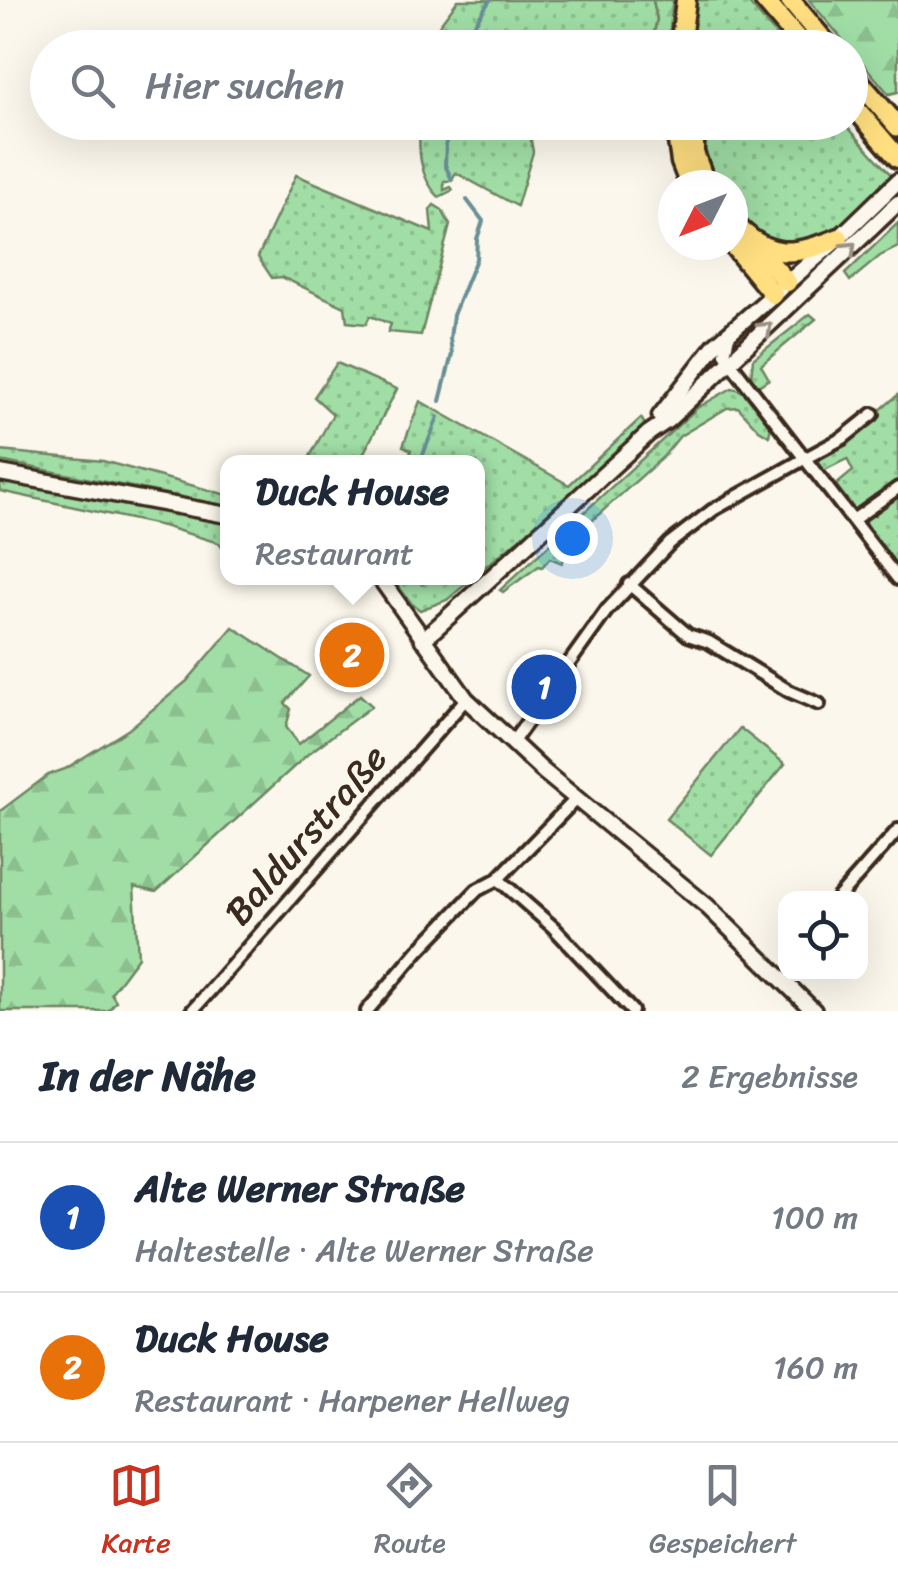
<!DOCTYPE html>
<html lang="de">
<meta charset="utf-8">
<style>
:root{--surface:#fff;--page:#f6f6f7;--text:#1f2937;--muted:#747a83;--line:#e0e1e3;--accent:#c8321e}
body{margin:0;font-family:Sriracha,sans-serif;background:var(--page);color:var(--text)}
.controls{position:absolute;right:30px;bottom:30px;display:grid;overflow:hidden;border-radius:20px;box-shadow:0 10px 40px #0002}
.controls button{width:90px;height:90px;display:grid;place-items:center;padding:0;border:0;border-bottom:2px solid var(--line);background:var(--surface);color:var(--text);font:50px sans-serif}
.compass{position:absolute;left:658px;top:170px;width:90px;height:90px;border-radius:50%;background:var(--surface);box-shadow:0 10px 40px #0002;rotate:228deg}
.you{position:absolute;left:572px;top:538px;width:35px;height:35px;margin:-25px;border:8px solid #fff;border-radius:50%;background:#1a73e8;box-shadow:0 0 0 15px #1a73e833}
.badge{display:grid;place-items:center;width:65px;height:65px;border-radius:50%;background:var(--accent);color:#fff;font-size:32px;font-weight:700}
.pin{position:absolute;translate:-50% -50%;border:5px solid #fff;box-shadow:0 2px 10px #0006}
.popup{position:absolute;left:220px;top:455px;width:265px;height:130px;box-sizing:border-box;display:grid;place-content:center;border-radius:20px;background:var(--surface);filter:drop-shadow(0 2px 8px #0005);font-size:32px;white-space:nowrap;color:var(--muted)}
.popup b{font-size:38px;color:var(--text)}
.popup::after{content:'';position:absolute;left:50%;top:100%;margin-left:-20px;border:20px solid transparent;border-top-color:var(--surface)}
.list{margin:0;padding:0;list-style:none}
h2{display:flex;justify-content:space-between;align-items:center;height:130px;margin:0;padding:0 40px;font-size:42px}
h2 small{font-size:32px;font-weight:400;color:var(--muted)}
.list li{display:grid;grid-template-columns:65px 1fr auto;gap:30px;align-items:center;box-sizing:border-box;height:150px;padding:0 40px;border-top:2px solid var(--line)}
.list b{display:block;font-size:38px;white-space:nowrap}
.list p{margin:0;font-size:32px;white-space:nowrap;color:var(--muted)}
.list em{font-size:32px;font-style:normal;color:var(--muted)}
.icon{flex:none;width:55px;height:55px;fill:none;stroke:currentColor;stroke-width:2;stroke-linecap:round;stroke-linejoin:round}
.map{position:relative;flex:none;width:898px;height:1011px;overflow:hidden}
.search{position:absolute;background:var(--surface);box-shadow:0 10px 40px #0002;left:30px;right:30px;top:30px;height:110px;display:flex;align-items:center;gap:25px;box-sizing:border-box;padding:0 35px;border-radius:55px;color:var(--muted);font-size:38px}
.sheet{height:430px;background:var(--surface)}
nav{display:flex;justify-content:space-around;align-items:center;box-sizing:border-box;height:140px;border-top:2px solid var(--line);background:var(--surface);font-size:28px;color:var(--muted)}
nav a{display:grid;justify-items:center;gap:5px}
nav .on{color:var(--accent)}
.map>svg:first-child{display:block}
.grass{fill:url(#grass-dots);stroke:#6e8462;stroke-width:2.5}
.forest{fill:url(#forest-firs);stroke:#6e8462;stroke-width:2.5}
.lines{fill:none;stroke-linecap:round;stroke-linejoin:round}
.stream{stroke:#698f96;stroke-width:4}
.street-casing{stroke:#3b2a1e;stroke-width:18}
.secondary-casing{stroke:#3b2a1e;stroke-width:21}
.highway-casing{stroke:#3b2a1e;stroke-width:25}
.street{stroke:#fbf7ec;stroke-width:10}
.secondary{stroke:#fbf7ec;stroke-width:14}
.highway{stroke:#ffdf80;stroke-width:18}
.oneway{stroke:#9b9085}
.labels{text-anchor:middle;dominant-baseline:central;stroke-width:9;stroke-linejoin:round;paint-order:stroke}
.street-label{font-size:38px;fill:#3b2a1e;stroke:#fbf7ec}
</style>
<div class="map">
<svg width="898" height="1011" viewBox="0 0 898 1011">
<defs>
<pattern id="grass-dots" width="8" height="8" patternUnits="userSpaceOnUse" patternTransform="scale(2.5)"><rect width="8" height="8" fill="#a1dea6"/><path d="M2 2h.1M6 6h.1" fill="none" stroke="#8cbf8e" stroke-width="1.8" stroke-linecap="round"/></pattern>
<pattern id="forest-firs" width="22" height="20" patternUnits="userSpaceOnUse" patternTransform="scale(2.5)"><rect width="22" height="20" fill="#a1dea6"/><path d="M5 1l3.5 6h-7zM16 11l3.5 6h-7z" fill="#8cbf8e"/></pattern>
</defs>
<rect width="100%" height="100%" fill="#fbf7ec"/>
<filter id="ink" filterUnits="userSpaceOnUse"><feTurbulence type="fractalNoise" baseFrequency=".01" numOctaves="2"/><feDisplacementMap in="SourceGraphic" scale="20" xChannelSelector="R" yChannelSelector="G"/><feConvolveMatrix kernelMatrix="1 2 1 2 8 2 1 2 1" color-interpolation-filters="sRGB"/></filter>
<g filter="url(#ink)">
<g class="grass">
<path d="M458 0H653L657 19 651 47 426 48 431 36Z"/>
<path d="M691 0H746L787 47 687 48Z"/>
<path d="M420 123H528L533 152 517 206 456 173 451 181H444V190L451 187 453 190 439 197C419 178 418 149 420 123Z"/>
<path d="M700 123H844L892 176C857 208 813 270 760 237 735 222 733 213 733 185H714L702 159Z"/>
<path d="M296 175 432 232 430 210 434 205 442 210 450 225 421 335 388 332 391 324 370 316 366 324 347 322 345 307 282 277 272 278 258 257Z"/>
<path d="M810 314 816 319 761 365 769 379 758 386 751 377 753 359Z"/>
<path d="M337 363 397 389 359 462H307L333 414 314 397Z"/>
<path d="M732 388C750 390 761 412 771 427L769 436 759 430 738 407 727 408 680 436 663 457 578 533 562 563 550 558 542 567 539 566 503 592 500 590 697 408Z"/>
<path d="M898 395V567L836 485 853 471 847 459 823 471 816 462 877 409 879 411Z"/>
<path d="M420 401 569 485 641 418 646 426 568 497 477 574V462H408L411 450 403 446Z"/>
<path d="M0 451 103 461 227 495V506L0 461Z"/>
<path d="M0 478 193 512 227 522V554L219 543 163 526 0 491Z"/>
<path d="M392 578H473L447 600 420 610 412 604Z"/>
<path d="M740 728 785 764 711 855 666 819Z"/>
</g>
<g class="forest">
<path d="M653 0H673L670 29 657 47H651L657 19Z"/>
<path d="M809 0H898V92L889 94Z"/>
<path d="M898 223V247L880 256 850 281 845 274Z"/>
<path d="M233 627 309 676 285 703 291 709 286 727 299 744 360 695 372 706 308 754 156 892 134 887 138 957 111 993 116 1001 108 1011H0V811L48 775 65 769 129 729 187 681Z"/>
</g>
<g class="lines">
<g class="stream">
<path d="M476 25 495 48"/>
<path d="M459 48 490 0"/>
<path d="M447 122 445 165 452 180"/>
<path d="M440 401 452 354 450 338 453 315 476 259 477 239 483 221 467 200"/>
<path d="M420 462 438 417"/>
<path d="M477 550 482 552"/>
<path d="M421 578 422 584"/>
</g>
<defs>
<g id="street">
<path d="M730 332 725 353 730 362 898 579"/>
<path d="M853 520 898 488"/>
<path d="M629 584 688 635 709 642 789 691 819 704"/>
<path d="M512 743 607 610 670 543 713 510 804 459 843 438 873 414"/>
<path d="M498 879 553 927 632 1011"/>
<path d="M838 898 898 830"/>
<path d="M192 1011 466 699"/>
<path d="M367 1011 418 951 477 890 498 879 576 799"/>
</g>
<g id="secondary">
<path d="M660 416 715 345 839 238 898 181"/>
<path d="M0 473 227 515"/>
<path d="M380 578 466 699 543 771 708 907 814 1011"/>
<path d="M423 640 649 433 668 420 898 203"/>
</g>
<g id="highway">
<path d="M764 0 805 48"/>
<path d="M790 0 830 48"/>
<path d="M680 48 686 0"/>
<path d="M850 71 898 127"/>
<path d="M850 102 898 158"/>
<path d="M675 122 681 162 690 185"/>
<path d="M694 122V153L706 185"/>
<path d="M733 222C767 261 795 256 839 238"/>
<path d="M733 245 773 294"/>
<path d="M754 245 787 282"/>
</g>
</defs>
<use href="#street" class="street-casing"/>
<use href="#secondary" class="secondary-casing"/>
<use href="#highway" class="highway-casing"/>
<use href="#street" class="street"/>
<use href="#secondary" class="secondary"/>
<use href="#highway" class="highway"/>
</g>
<defs><path id="oneway-chevron" d="M-2-3.5L2.5 0L-2 3.5" fill="none" stroke-width="1.6" stroke-linecap="round" stroke-linejoin="round" transform="scale(2.5)"/></defs>
<g class="oneway">
<use href="#oneway-chevron" transform="translate(850 248) rotate(-44)"/>
<use href="#oneway-chevron" transform="translate(766 328) rotate(-43)"/>
</g>
</g>
<g class="labels">
<g class="street-label">
<text transform="translate(306 835) rotate(-49)">Baldurstraße</text>
</g>
</g>
</svg>
<div class="controls">
<button><svg class="icon" aria-label="locate" viewBox="0 0 24 24"><circle cx="12" cy="12" r="6"/><path d="M12 2v4M12 18v4M2 12h4M18 12h4"/></svg></button>
</div>
<svg class="compass" viewBox="-18 -18 36 36"><path d="M0-13l5 13h-10z" fill="#e53935"/><path d="M0 13l5-13h-10z" fill="#747a83"/></svg>
<div class="you"></div>
<div class="pin badge" style="left:544px;top:687px;background:#1a4fb4">1</div>
<div class="pin badge" style="left:352px;top:655px;background:#e8710a">2</div>
<div class="popup"><b>Duck House</b>Restaurant</div>
<div class="search"><svg class="icon" aria-label="search" viewBox="0 0 24 24"><circle cx="10" cy="10" r="6"/><path d="M15 15l6 6"/></svg>Hier suchen</div>
</div>
<section class="sheet">
<h2>In der Nähe<small>2 Ergebnisse</small></h2>
<ul class="list">
<li><span class="badge" style="background:#1a4fb4">1</span><div><b>Alte Werner Straße</b><p>Haltestelle · Alte Werner Straße</p></div><em>100 m</em></li>
<li><span class="badge" style="background:#e8710a">2</span><div><b>Duck House</b><p>Restaurant · Harpener Hellweg</p></div><em>160 m</em></li>
</ul>
</section>
<nav>
<a class="on"><svg class="icon" aria-label="map" viewBox="0 0 24 24"><path d="M3 6l6-2 6 2 6-2v14l-6 2-6-2-6 2zM9 4v14M15 6v14"/></svg>Karte</a>
<a><svg class="icon" aria-label="directions" viewBox="0 0 24 24"><path d="M12 3l9 9-9 9-9-9zM9 14v-3h6M13 9l2 2-2 2"/></svg>Route</a>
<a><svg class="icon" aria-label="saved" viewBox="0 0 24 24"><path d="M7 4h10v16l-5-4-5 4z"/></svg>Gespeichert</a>
</nav>
